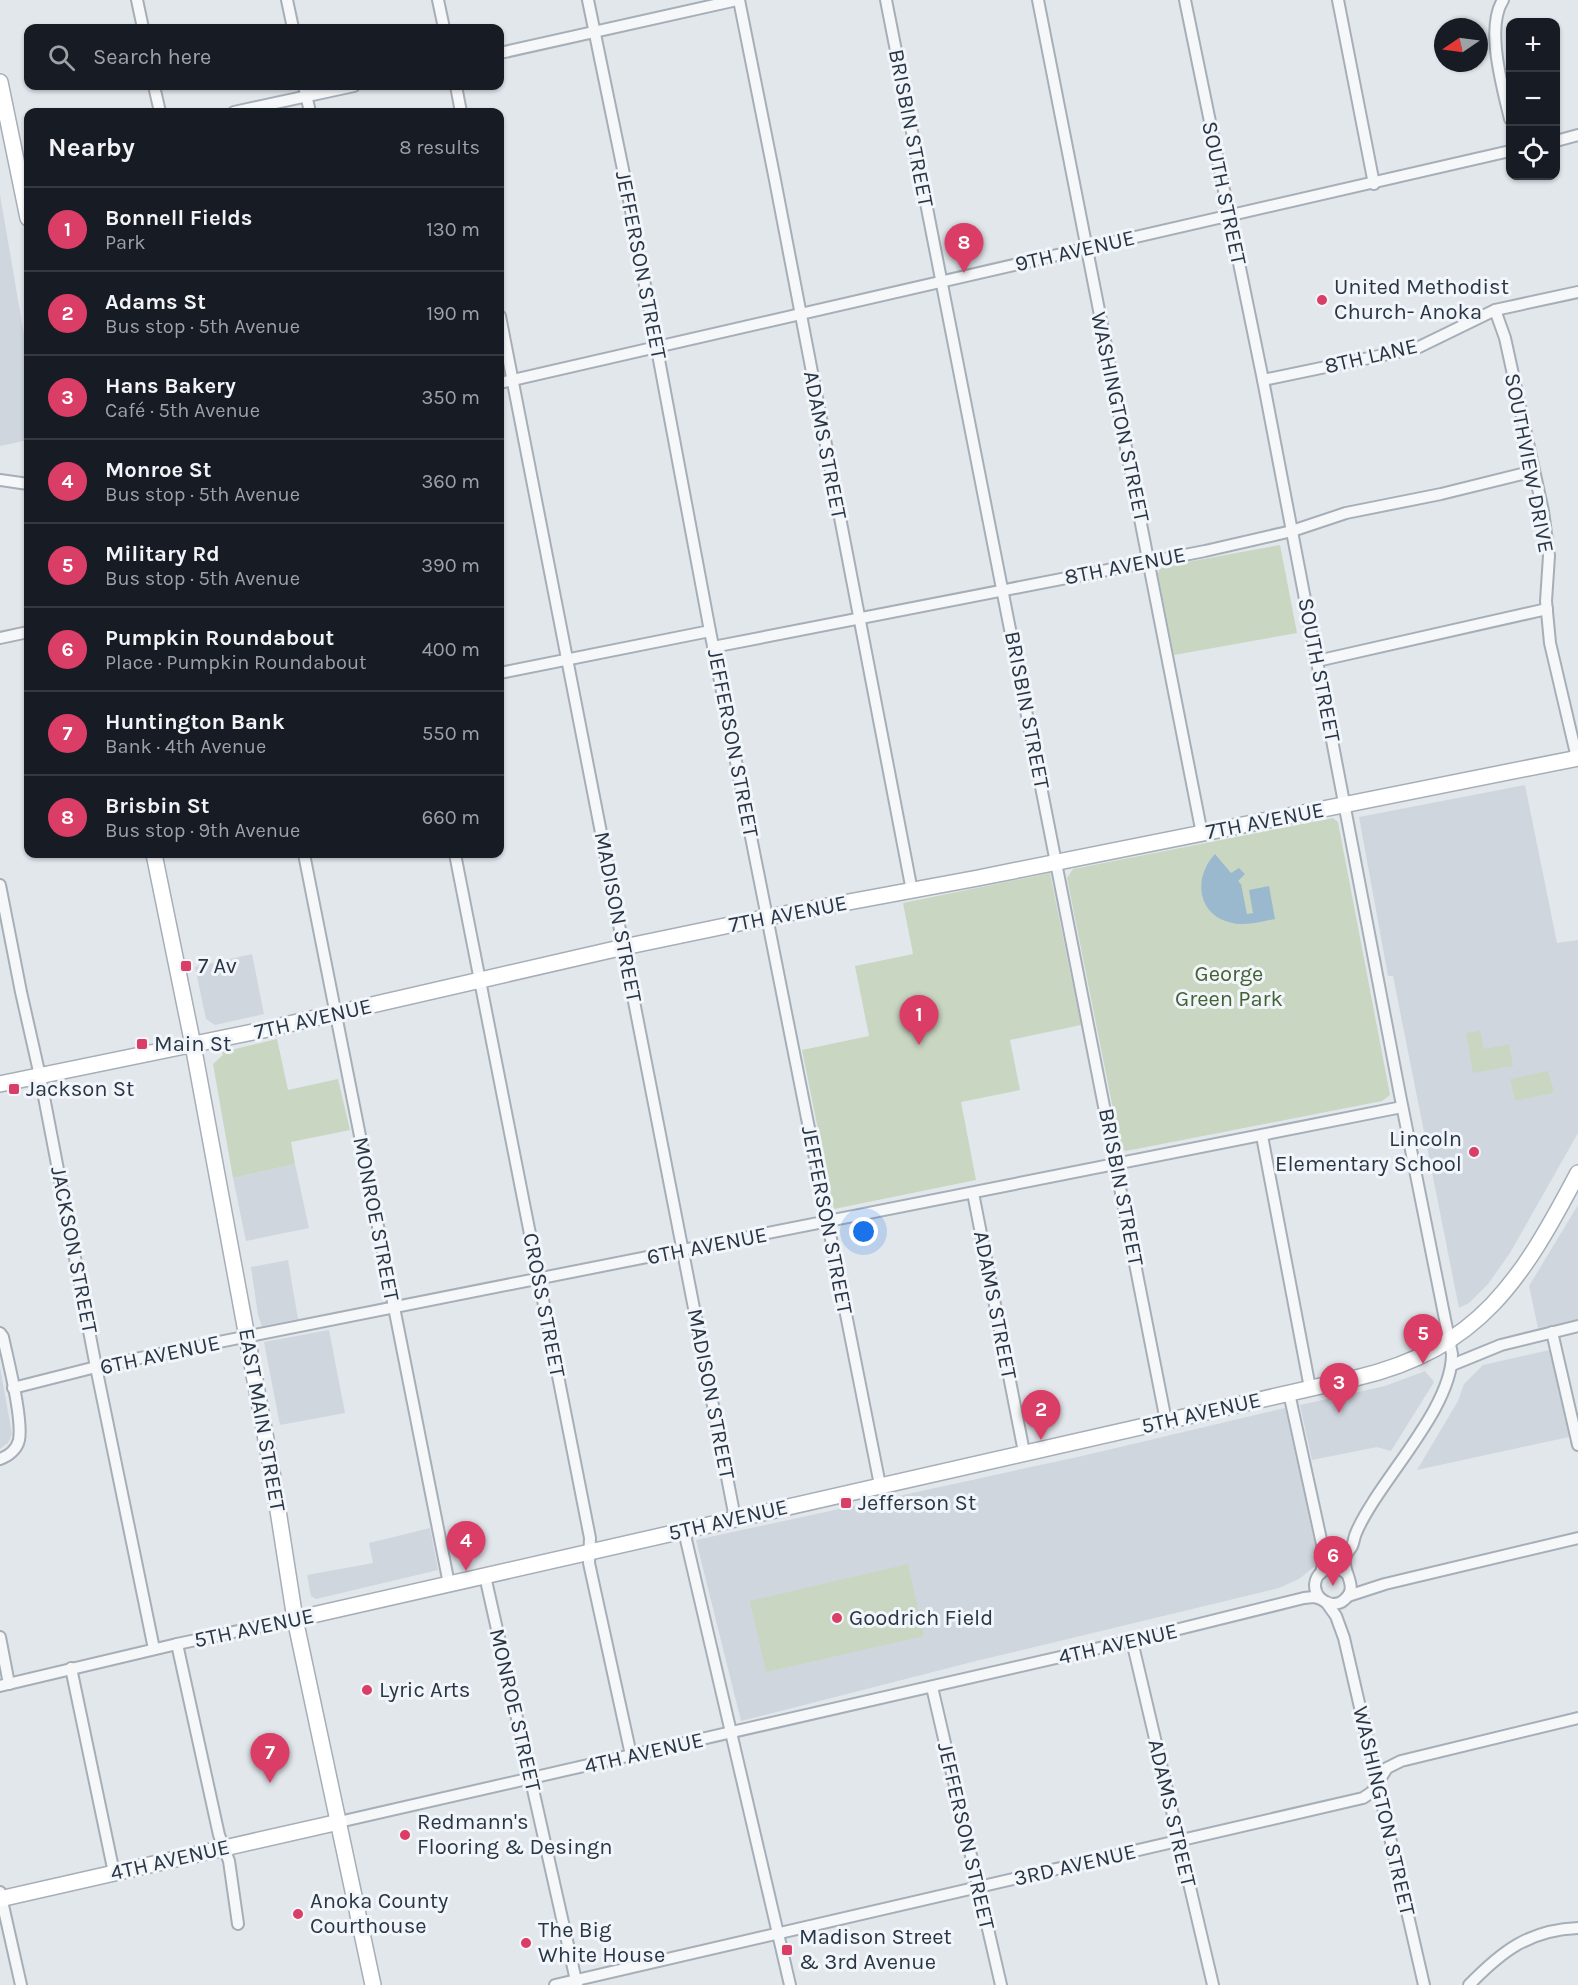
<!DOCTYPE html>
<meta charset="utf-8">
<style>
:root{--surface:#171b24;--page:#242831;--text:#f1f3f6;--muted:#9ea1a6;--line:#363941;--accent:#da3d65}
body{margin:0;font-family:Karla,sans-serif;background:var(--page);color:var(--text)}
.controls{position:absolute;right:18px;top:18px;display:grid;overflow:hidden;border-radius:12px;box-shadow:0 2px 4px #0004}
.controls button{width:54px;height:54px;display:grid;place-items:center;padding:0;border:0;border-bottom:2px solid var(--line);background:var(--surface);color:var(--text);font:30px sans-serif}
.compass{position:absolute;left:1434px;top:18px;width:54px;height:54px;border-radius:50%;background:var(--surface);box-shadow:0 2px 4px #0004;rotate:257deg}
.you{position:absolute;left:864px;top:1232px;width:21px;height:21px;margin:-15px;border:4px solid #fff;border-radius:50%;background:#1a73e8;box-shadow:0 0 0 9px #1a73e833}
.badge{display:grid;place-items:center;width:39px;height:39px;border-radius:50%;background:var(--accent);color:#fff;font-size:20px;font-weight:700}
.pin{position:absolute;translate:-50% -50px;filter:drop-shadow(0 2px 3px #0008)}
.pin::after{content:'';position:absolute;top:32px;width:21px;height:18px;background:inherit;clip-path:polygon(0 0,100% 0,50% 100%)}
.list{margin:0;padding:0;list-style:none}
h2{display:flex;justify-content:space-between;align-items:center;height:78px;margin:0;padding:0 24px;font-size:26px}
h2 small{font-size:20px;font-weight:400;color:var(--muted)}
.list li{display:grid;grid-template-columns:39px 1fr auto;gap:18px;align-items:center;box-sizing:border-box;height:84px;padding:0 24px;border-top:2px solid var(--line)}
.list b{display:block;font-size:22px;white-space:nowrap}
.list p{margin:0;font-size:20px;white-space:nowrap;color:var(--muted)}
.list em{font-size:20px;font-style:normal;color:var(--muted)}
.icon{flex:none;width:33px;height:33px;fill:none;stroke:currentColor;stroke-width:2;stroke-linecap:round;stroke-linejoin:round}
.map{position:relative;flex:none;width:1578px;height:1985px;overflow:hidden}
.search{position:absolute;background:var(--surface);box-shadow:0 2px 4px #0004;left:24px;top:24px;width:480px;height:66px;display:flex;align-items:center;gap:15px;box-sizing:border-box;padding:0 21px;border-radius:12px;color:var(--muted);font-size:22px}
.panel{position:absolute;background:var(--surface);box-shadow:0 2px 4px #0004;left:24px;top:108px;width:480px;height:750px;border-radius:12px}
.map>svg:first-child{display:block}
.built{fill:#d0d6de}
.green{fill:#c9d6c2}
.water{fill:#9ab9ce}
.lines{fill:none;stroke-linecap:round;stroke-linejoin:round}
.street-casing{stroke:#a6aeb7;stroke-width:14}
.secondary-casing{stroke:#a6aeb7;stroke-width:18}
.street{stroke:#f5f7f9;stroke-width:10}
.secondary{stroke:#fff;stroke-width:15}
.poi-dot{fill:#da3d65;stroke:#f2f5f9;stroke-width:2}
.labels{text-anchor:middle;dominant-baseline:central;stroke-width:6;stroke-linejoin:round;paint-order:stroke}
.street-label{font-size:22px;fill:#283645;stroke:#f2f5f9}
.poi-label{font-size:22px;fill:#283645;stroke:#f2f5f9;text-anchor:start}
.park-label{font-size:22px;fill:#426234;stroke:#f2f5f9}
</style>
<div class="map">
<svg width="1578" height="1985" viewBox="0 0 1578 1985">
<rect width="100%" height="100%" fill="#e2e7ec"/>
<g class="built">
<path d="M0 195 28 358V440L0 446Z"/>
<path d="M1525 785 1557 943 1578 940V1133L1510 1253 1488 1284 1469 1303 1459 1308 1393 976H1388L1359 817Z"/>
<path d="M252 954 264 1014 215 1025 206 1019 195 967Z"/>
<path d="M295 1164 309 1228 246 1241 233 1178Z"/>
<path d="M1578 1205V1319L1538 1328 1529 1286Z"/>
<path d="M288 1260 298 1319 262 1326 258 1315 251 1267Z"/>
<path d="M329 1330 345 1413 280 1425 264 1342Z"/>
<path d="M1550 1350 1569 1437 1417 1470 1458 1401 1464 1384 1483 1365Z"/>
<path d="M0 1367 12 1434 8 1443 0 1449Z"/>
<path d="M1425 1371 1434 1382 1391 1451 1377 1447 1312 1460 1300 1405 1385 1386Z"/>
<path d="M1285 1408 1317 1553 1312 1554 1315 1566 1299 1579 1279 1588 972 1662 741 1721 696 1540 1082 1456Z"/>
<path d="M430 1528 438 1570 316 1599 311 1596 307 1575 373 1563 369 1543Z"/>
</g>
<g class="green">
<path d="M1280 545 1297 633 1174 655 1158 574 1160 567Z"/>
<path d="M1333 818 1338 822 1390 1095 1382 1101 1126 1151 1121 1149 1067 878 1073 869Z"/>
<path d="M1050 873 1081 1025 1010 1040 1020 1090 961 1102 976 1180 834 1209 802 1050 869 1036 855 966 913 954 903 903Z"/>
<path d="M1480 1031 1484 1049 1509 1044 1513 1066 1473 1073 1466 1033Z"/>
<path d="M277 1039 288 1090 338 1079 350 1130 291 1142 295 1164 233 1178 213 1064 223 1055 222 1052Z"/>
<path d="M1548 1071 1554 1091 1552 1093 1515 1101 1510 1079Z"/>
<path d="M908 1564 924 1636 766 1672 750 1601Z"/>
</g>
<path class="water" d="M1215 854 1231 873 1239 868 1245 874 1238 881 1241 884 1247 914 1253 913 1249 890 1269 886 1275 919C1260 922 1244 927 1229 922 1196 913 1194 876 1215 854Z"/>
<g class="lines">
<defs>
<g id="street">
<path d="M137 0 143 28"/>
<path d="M287 0 293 28"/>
<path d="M438 0 444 28"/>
<path d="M588 0 626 184 710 631 880 1485"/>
<path d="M739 0 774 175 912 891"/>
<path d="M886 0 1166 1421"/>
<path d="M1038 0 1202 834"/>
<path d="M1185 0 1263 380 1400 1095 1452 1354C1452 1410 1378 1481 1356 1533 1354 1537 1354 1542 1352 1546 1350 1550 1346 1553 1345 1558 1342 1573 1360 1587 1344 1600 1341 1603 1336 1604 1332 1604 1327 1603 1323 1601 1320 1598 1304 1579 1330 1556 1348 1575"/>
<path d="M1338 0 1374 184"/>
<path d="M1503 0C1485 28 1503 89 1510 119"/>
<path d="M500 53 737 0"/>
<path d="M154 86 160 112"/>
<path d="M304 86 310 112"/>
<path d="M456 86 461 112"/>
<path d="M234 112 354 86"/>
<path d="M1556 141 1578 135"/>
<path d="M1495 310 1505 338 1543 511 1549 556 1546 601 1550 643 1577 758"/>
<path d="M500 316 735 1518"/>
<path d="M1263 380 1417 348 1495 310 1578 292"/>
<path d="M500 383 1510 151"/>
<path d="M0 480 28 484"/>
<path d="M0 638 28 632"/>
<path d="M713 647 1205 551 1292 531 1346 513 1441 494 1534 471"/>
<path d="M1317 661 1547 609"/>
<path d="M500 673 710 631"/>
<path d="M304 854 449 1584"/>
<path d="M455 854 590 1538 589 1563 631 1755"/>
<path d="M0 885 21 992 40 1076 96 1367 154 1649"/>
<path d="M1262 1136 1310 1388"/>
<path d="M973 1193 1024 1452"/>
<path d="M1552 1332 1578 1445"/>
<path d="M0 1333 3 1337C8 1361 23 1418 19 1440 17 1449 9 1456 0 1459"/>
<path d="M1452 1365 1501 1345 1578 1326"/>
<path d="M13 1388 96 1367 184 1349 1402 1107"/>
<path d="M1289 1393 1322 1544 1323 1564 1321 1573"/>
<path d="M684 1531 790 1985"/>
<path d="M485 1576 577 1985"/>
<path d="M1348 1596 1385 1584 1578 1538"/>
<path d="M1326 1602 1336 1616 1344 1638 1424 1985"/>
<path d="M0 1637 9 1684"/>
<path d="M1132 1641 1213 1985"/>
<path d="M177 1644 219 1835 229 1861 238 1924"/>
<path d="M71 1668 114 1873"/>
<path d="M0 1686 177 1644 295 1619"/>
<path d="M932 1687 1001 1985"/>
<path d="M339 1822 1143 1638 1304 1598 1314 1597 1321 1599"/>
<path d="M0 1892 21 1985"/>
<path d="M555 1985 1363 1798 1372 1792 1387 1768 1401 1761 1578 1718"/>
<path d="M1469 1985C1502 1951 1529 1930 1578 1928"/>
</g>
<g id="secondary">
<path d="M0 82 28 218"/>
<path d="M154 854 193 1045 247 1337 272 1472 295 1619 373 1985"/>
<path d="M0 1084 263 1030 624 947 768 917 978 878 1578 758"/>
<path d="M295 1619 1356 1378C1480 1349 1522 1279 1578 1173"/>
<path d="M0 1899 339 1822"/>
</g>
</defs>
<use href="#street" class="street-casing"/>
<use href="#secondary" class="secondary-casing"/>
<use href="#street" class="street"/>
<use href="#secondary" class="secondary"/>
</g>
<g class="poi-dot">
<circle cx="1322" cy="300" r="6"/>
<rect x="180" y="960" width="12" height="12" rx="3"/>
<rect x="136" y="1038" width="12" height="12" rx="3"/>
<rect x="8" y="1083" width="12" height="12" rx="3"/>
<circle cx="1474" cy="1152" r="6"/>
<rect x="840" y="1497" width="12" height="12" rx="3"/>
<circle cx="837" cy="1618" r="6"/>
<circle cx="367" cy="1690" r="6"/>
<circle cx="405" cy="1835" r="6"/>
<circle cx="298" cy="1914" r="6"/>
<circle cx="526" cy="1943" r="6"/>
<rect x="781" y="1944" width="12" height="12" rx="3"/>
</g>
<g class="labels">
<g class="street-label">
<text transform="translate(911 128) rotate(79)">BRISBIN STREET</text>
<text transform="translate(1224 193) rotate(78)">SOUTH STREET</text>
<text transform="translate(1075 251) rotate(-13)">9TH AVENUE</text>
<text transform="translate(641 265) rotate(79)">JEFFERSON STREET</text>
<text transform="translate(1371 356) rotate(-13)">8TH LANE</text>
<text transform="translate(1120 417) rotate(78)">WASHINGTON STREET</text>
<text transform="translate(825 445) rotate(79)">ADAMS STREET</text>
<text transform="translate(1529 463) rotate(79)">SOUTHVIEW DRIVE</text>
<text transform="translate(1125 566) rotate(-11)">8TH AVENUE</text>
<text transform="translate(1319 670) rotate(79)">SOUTH STREET</text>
<text transform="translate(1027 710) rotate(79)">BRISBIN STREET</text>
<text transform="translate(733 743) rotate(79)">JEFFERSON STREET</text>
<text transform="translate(1265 821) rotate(-11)">7TH AVENUE</text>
<text transform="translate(788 914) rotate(-11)">7TH AVENUE</text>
<text transform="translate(618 917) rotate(79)">MADISON STREET</text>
<text transform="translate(313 1019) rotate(-13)">7TH AVENUE</text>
<text transform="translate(1121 1187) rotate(79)">BRISBIN STREET</text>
<text transform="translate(376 1219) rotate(79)">MONROE STREET</text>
<text transform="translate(827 1220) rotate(79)">JEFFERSON STREET</text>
<text transform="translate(707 1246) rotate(-11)">6TH AVENUE</text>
<text transform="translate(74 1250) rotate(79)">JACKSON STREET</text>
<text transform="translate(544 1305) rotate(79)">CROSS STREET</text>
<text transform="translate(995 1305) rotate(79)">ADAMS STREET</text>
<text transform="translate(160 1355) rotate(-12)">6TH AVENUE</text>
<text transform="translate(711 1394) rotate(79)">MADISON STREET</text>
<text transform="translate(1201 1413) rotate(-13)">5TH AVENUE</text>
<text transform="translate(262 1420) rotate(80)">EAST MAIN STREET</text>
<text transform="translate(728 1520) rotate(-13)">5TH AVENUE</text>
<text transform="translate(254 1628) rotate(-12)">5TH AVENUE</text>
<text transform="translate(1118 1644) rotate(-13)">4TH AVENUE</text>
<text transform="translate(515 1710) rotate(77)">MONROE STREET</text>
<text transform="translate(644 1753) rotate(-13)">4TH AVENUE</text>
<text transform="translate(1384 1811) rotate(77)">WASHINGTON STREET</text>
<text transform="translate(1172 1813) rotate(77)">ADAMS STREET</text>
<text transform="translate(966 1836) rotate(77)">JEFFERSON STREET</text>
<text transform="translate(170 1860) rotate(-13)">4TH AVENUE</text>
<text transform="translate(1075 1865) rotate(-13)">3RD AVENUE</text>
</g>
<g class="poi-label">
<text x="1334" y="287">United Methodist<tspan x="1334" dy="25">Church- Anoka</tspan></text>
<text x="198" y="966">7 Av</text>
<text x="154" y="1044">Main St</text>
<text x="26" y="1089">Jackson St</text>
<text x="1462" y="1139" text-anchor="end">Lincoln<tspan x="1462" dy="25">Elementary School</tspan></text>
<text x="858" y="1503">Jefferson St</text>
<text x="849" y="1618">Goodrich Field</text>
<text x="379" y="1690">Lyric Arts</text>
<text x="417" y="1822">Redmann's<tspan x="417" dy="25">Flooring &amp; Desingn</tspan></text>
<text x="310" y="1901">Anoka County<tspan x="310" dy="25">Courthouse</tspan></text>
<text x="538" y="1930">The Big<tspan x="538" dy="25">White House</tspan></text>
<text x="799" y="1937">Madison Street<tspan x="799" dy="25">&amp; 3rd Avenue</tspan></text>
</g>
<g class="park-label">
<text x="1229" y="974">George<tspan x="1229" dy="25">Green Park</tspan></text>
</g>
</g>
</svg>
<div class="controls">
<button>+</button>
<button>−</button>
<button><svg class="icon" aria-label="locate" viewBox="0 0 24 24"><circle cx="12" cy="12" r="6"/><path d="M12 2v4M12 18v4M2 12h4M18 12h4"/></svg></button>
</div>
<svg class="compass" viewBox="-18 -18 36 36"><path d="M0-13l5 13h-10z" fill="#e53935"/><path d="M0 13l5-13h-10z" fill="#9ea1a6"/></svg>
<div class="you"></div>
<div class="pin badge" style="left:919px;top:1045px">1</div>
<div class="pin badge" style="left:1041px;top:1440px">2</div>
<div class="pin badge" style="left:1339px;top:1413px">3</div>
<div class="pin badge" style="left:466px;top:1571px">4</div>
<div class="pin badge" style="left:1423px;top:1364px">5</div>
<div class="pin badge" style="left:1333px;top:1586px">6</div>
<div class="pin badge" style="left:270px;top:1783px">7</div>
<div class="pin badge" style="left:964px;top:273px">8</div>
<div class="search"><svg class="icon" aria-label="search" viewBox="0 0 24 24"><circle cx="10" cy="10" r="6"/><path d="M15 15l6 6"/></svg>Search here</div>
<section class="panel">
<h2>Nearby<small>8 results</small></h2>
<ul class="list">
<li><span class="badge">1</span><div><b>Bonnell Fields</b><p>Park</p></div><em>130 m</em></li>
<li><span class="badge">2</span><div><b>Adams St</b><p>Bus stop · 5th Avenue</p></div><em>190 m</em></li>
<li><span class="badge">3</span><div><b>Hans Bakery</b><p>Café · 5th Avenue</p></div><em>350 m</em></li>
<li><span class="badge">4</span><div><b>Monroe St</b><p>Bus stop · 5th Avenue</p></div><em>360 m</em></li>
<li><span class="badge">5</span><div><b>Military Rd</b><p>Bus stop · 5th Avenue</p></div><em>390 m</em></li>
<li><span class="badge">6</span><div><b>Pumpkin Roundabout</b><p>Place · Pumpkin Roundabout</p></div><em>400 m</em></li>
<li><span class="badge">7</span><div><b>Huntington Bank</b><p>Bank · 4th Avenue</p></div><em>550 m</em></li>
<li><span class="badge">8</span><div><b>Brisbin St</b><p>Bus stop · 9th Avenue</p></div><em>660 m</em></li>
</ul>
</section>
</div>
